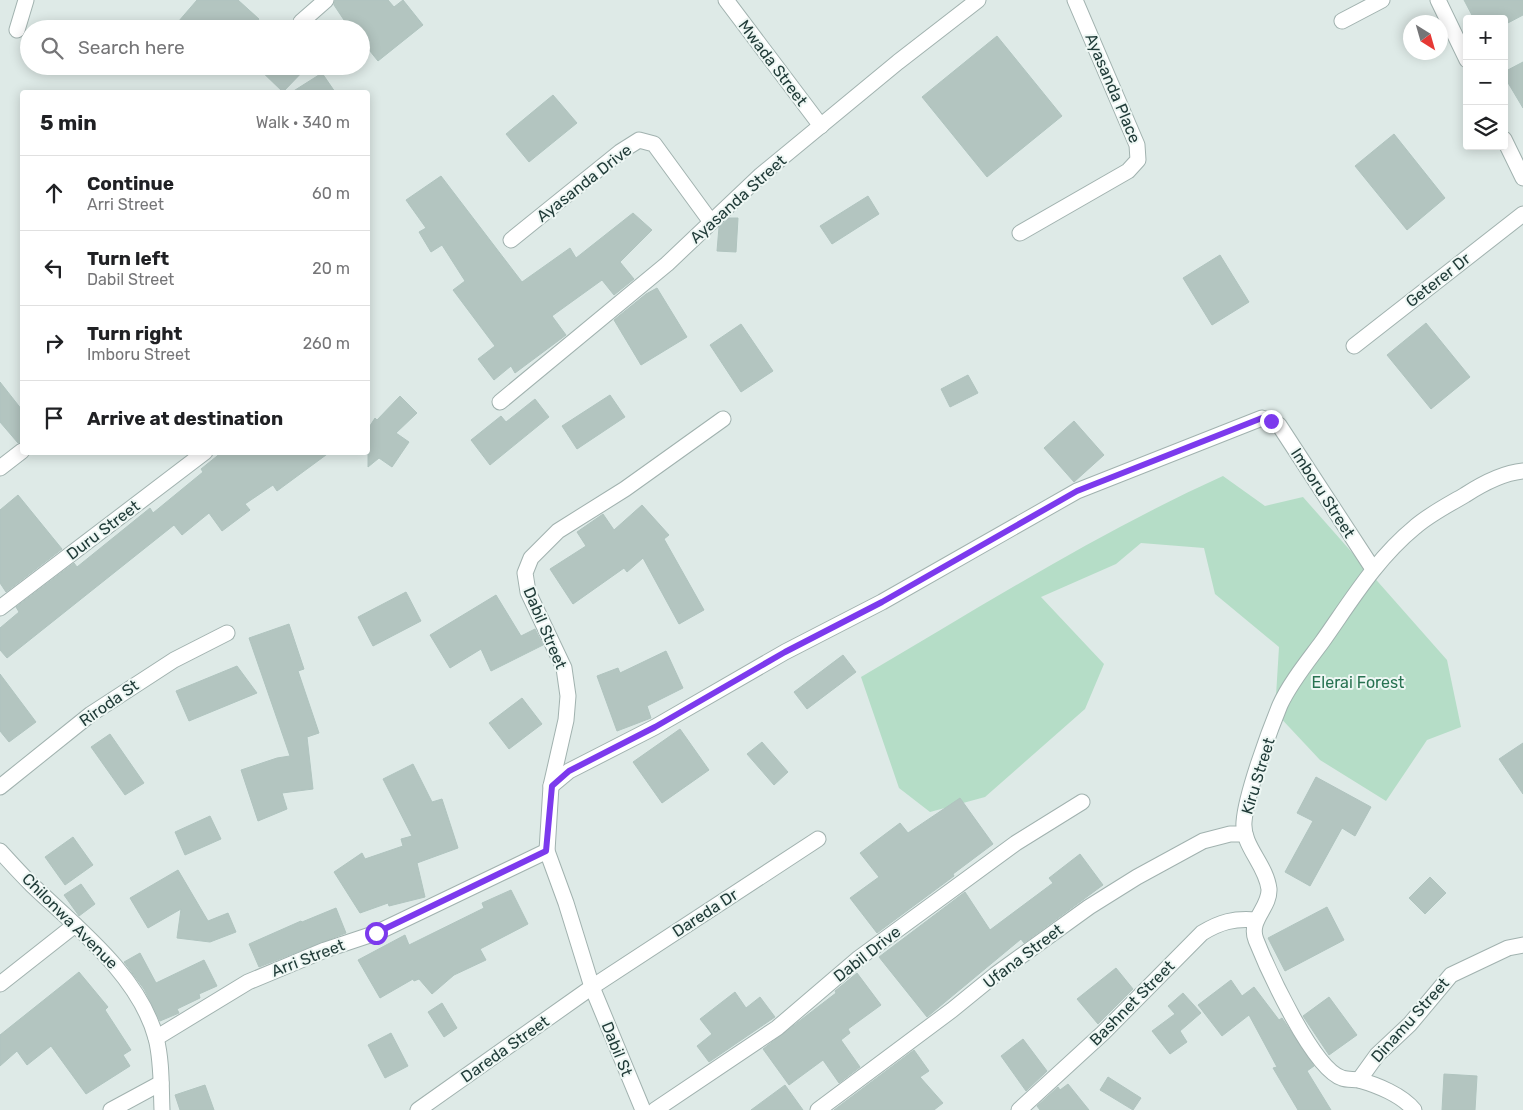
<!DOCTYPE html>
<meta charset="utf-8">
<style>
:root{--surface:#fff;--page:#f2f2f2;--text:#202124;--muted:#757577;--line:#e0e0e0}
body{margin:0;font-family:Rubik,sans-serif;background:var(--page);color:var(--text)}
.controls{position:absolute;right:15px;top:15px;display:grid;overflow:hidden;border-radius:5px;box-shadow:0 2px 12px #0003}
.controls button{width:45px;height:45px;display:grid;place-items:center;padding:0;border:0;border-bottom:1px solid var(--line);background:var(--surface);color:var(--text);font:25px sans-serif}
.compass{position:absolute;left:1403px;top:15px;width:45px;height:45px;border-radius:50%;background:var(--surface);box-shadow:0 2px 12px #0003;rotate:143deg}
.stop{position:absolute;width:15px;height:15px;margin:-11px;border:4px solid #7c3aed;border-radius:50%;background:#fff}
.stop.end{background:#7c3aed;border-color:#fff;box-shadow:0 1px 5px #0008}
.list{margin:0;padding:0;list-style:none}
h2{display:flex;justify-content:space-between;align-items:center;height:65px;margin:0;padding:0 20px;font-size:21px}
h2 small{font-size:16px;font-weight:400;color:var(--muted)}
.list li{display:grid;grid-template-columns:32px 1fr auto;gap:15px;align-items:center;box-sizing:border-box;height:75px;padding:0 20px;border-top:1px solid var(--line)}
.list b{display:block;font-size:19px;white-space:nowrap}
.list p{margin:0;font-size:16px;white-space:nowrap;color:var(--muted)}
.list em{font-size:16px;font-style:normal;color:var(--muted)}
.icon{flex:none;width:28px;height:28px;fill:none;stroke:currentColor;stroke-width:2;stroke-linecap:round;stroke-linejoin:round}
.map{position:relative;flex:none;width:1523px;height:1110px;overflow:hidden}
.search{position:absolute;background:var(--surface);box-shadow:0 2px 12px #0003;left:20px;top:20px;width:350px;height:55px;display:flex;align-items:center;gap:12px;box-sizing:border-box;padding:0 18px;border-radius:28px;color:var(--muted);font-size:19px}
.panel{position:absolute;background:var(--surface);box-shadow:0 2px 12px #0003;left:20px;top:90px;width:350px;height:365px;border-radius:5px}
.map>svg:first-child{display:block}
.green{fill:#b5ddc7}
.building{fill:#b3c5c0;stroke:#b0c4bf}
.lines{fill:none;stroke-linecap:round;stroke-linejoin:round}
.minor-casing{stroke:#a1b2af;stroke-width:17}
.tertiary-casing{stroke:#a1b2af;stroke-width:17}
.minor{stroke:#fff;stroke-width:15}
.tertiary{stroke:#fff;stroke-width:15}
.route{stroke:#7c3aed;stroke-width:6}
.labels{text-anchor:middle;dominant-baseline:central;stroke-width:4;stroke-linejoin:round;paint-order:stroke}
.street-label{font-size:16px;fill:#1f3a37;stroke:#eef7f4}
.park-label{font-size:16px;fill:#287251;stroke:#eef7f4}
</style>
<div class="map">
<svg width="1523" height="1110" viewBox="0 0 1523 1110">
<rect width="100%" height="100%" fill="#deeae7"/>
<path class="green" d="M1223 476 1265 506 1303 497 1447 660 1461 727 1427 740 1386 801 1320 760 1275 712 1279 647 1215 594 1204 548 1141 543 1116 564 1041 597 1104 664 1085 709 985 797 930 812 899 788 861 677C980 607 1097 533 1223 476Z"/>
<g class="building">
<path d="M197 0H238L259 19 251 29H172Z"/>
<path d="M335 0H388L394 7 403 0 423 25 378 61 361 40V29H350L334 5Z"/>
<path d="M1464 0H1523V15L1504 25V19H1474Z"/>
<path d="M997 36 1062 116 987 177 922 97Z"/>
<path d="M1523 62V108L1504 76V72Z"/>
<path d="M256 66H308L283 92Z"/>
<path d="M322 73 335 92H292Z"/>
<path d="M553 95 577 123 529 162 506 134Z"/>
<path d="M1394 134 1445 198 1407 230 1355 166Z"/>
<path d="M441 176 522 282 570 248 576 258 633 213 652 230 620 262 634 279 614 295 602 280 552 316 566 335 515 373 511 366 494 380 478 359 495 346 453 290 465 281 442 245 431 252 419 232 426 228 406 200Z"/>
<path d="M868 196 879 214 832 244 820 226Z"/>
<path d="M729 218H738L736 252 717 251 719 227Z"/>
<path d="M1220 255 1249 302 1212 325 1183 278Z"/>
<path d="M657 288 687 337 641 365 614 320 646 294Z"/>
<path d="M1426 323 1470 377 1431 409 1387 355Z"/>
<path d="M741 324 773 371 741 392 710 345Z"/>
<path d="M968 375 978 393 950 407 941 389Z"/>
<path d="M0 382 22 410V442L18 443 0 422Z"/>
<path d="M610 395 625 417 577 449 562 426Z"/>
<path d="M400 396 417 413 396 433 409 442 392 467 379 458 368 467V429L375 418 377 420Z"/>
<path d="M535 399 549 417 490 465 471 440 501 416 506 422Z"/>
<path d="M1074 421 1104 455 1074 482 1044 448Z"/>
<path d="M222 452H330L277 491 273 485 245 504 250 510 222 531 209 513 182 535 174 525 7 658 0 650V628L19 612 16 607 74 563 77 567 150 508 153 513 203 472 201 469Z"/>
<path d="M18 495 62 549 6 592 0 583V510Z"/>
<path d="M642 505 669 535 664 539 704 610 679 624 643 558 627 572 624 568 573 604 550 569 586 546 577 532 603 514 614 530Z"/>
<path d="M406 592 421 621 373 646 358 617Z"/>
<path d="M496 595 521 636 535 629 543 645 491 671 481 649 450 668 430 635Z"/>
<path d="M289 624 304 669 298 671 319 733 307 737 313 789 282 793 287 809 258 821 241 770 277 758 290 756 249 638Z"/>
<path d="M666 651 683 688 647 706 651 718 617 731 597 676 618 668 620 673Z"/>
<path d="M843 655 856 672 807 709 794 692Z"/>
<path d="M237 666 257 693 189 721 176 691Z"/>
<path d="M0 674 36 722 9 742 0 731Z"/>
<path d="M522 698 542 724 509 749 489 723Z"/>
<path d="M680 729 709 770 662 803 633 762Z"/>
<path d="M110 734 144 783 125 795 91 747Z"/>
<path d="M762 742 788 772 774 785 747 754Z"/>
<path d="M1523 743V794L1499 759Z"/>
<path d="M413 764 432 802 442 799 458 848 417 863 425 897 389 906 388 903 360 913 334 872 362 853 365 859 403 846 401 839 412 836 383 779Z"/>
<path d="M1316 777 1371 807 1355 836 1342 828 1310 886 1285 872 1313 821 1297 813Z"/>
<path d="M960 798 993 844 953 874 954 876 877 933 850 898 879 877 860 853 900 823 908 833Z"/>
<path d="M210 816 221 839 185 855 175 832Z"/>
<path d="M73 837 93 865 65 885 45 857Z"/>
<path d="M1080 854 1103 885 1024 943 1021 939 927 1017 879 957 965 892 990 930 1053 883 1049 878Z"/>
<path d="M178 870 208 921 228 913 236 932 210 942 177 938 181 909 148 928 130 898Z"/>
<path d="M1430 877 1446 893 1425 914 1409 898Z"/>
<path d="M81 884 95 904 79 916 64 895Z"/>
<path d="M511 890 528 924 480 949 486 960 454 975 432 994 419 979 414 981 413 979 380 998 358 960 405 935 409 945 484 908 482 903Z"/>
<path d="M1327 907 1344 940 1285 971 1268 938Z"/>
<path d="M336 908 346 933 259 967 249 944 301 921 302 922Z"/>
<path d="M140 953 156 983 204 960 217 986 199 994 200 998 177 1009 179 1013 160 1021 144 989 124 962Z"/>
<path d="M1116 968 1133 989 1098 1024 1077 999Z"/>
<path d="M79 972 108 1007 105 1010 131 1050 123 1055 130 1066 86 1094 51 1046 27 1065 17 1051 0 1066V1035Z"/>
<path d="M857 973 881 1005 848 1029 850 1033 841 1040 860 1067 839 1083 823 1060 789 1085 763 1049 836 993 835 991Z"/>
<path d="M1231 980 1242 996 1254 987 1279 1020 1282 1018 1314 1066 1307 1071 1331 1110H1298L1273 1068 1277 1067 1249 1015 1222 1036 1198 1005Z"/>
<path d="M735 992 746 1008 760 997 775 1017 709 1062 697 1046 712 1034 700 1019Z"/>
<path d="M1183 993 1201 1013 1180 1031 1187 1042 1170 1054 1152 1031 1175 1014 1168 1006Z"/>
<path d="M1329 997 1357 1035 1329 1055 1303 1016Z"/>
<path d="M442 1003 457 1028 444 1037 428 1012Z"/>
<path d="M391 1033 408 1066 385 1078 368 1045Z"/>
<path d="M1023 1039 1047 1071 1026 1091 1001 1056Z"/>
<path d="M914 1050 929 1071 920 1077 943 1103 934 1110H834Z"/>
<path d="M1444 1074 1477 1076 1475 1110H1442Z"/>
<path d="M1108 1077 1141 1098 1133 1110 1100 1090Z"/>
<path d="M1068 1084 1089 1110H1040L1037 1106 1058 1087 1060 1090Z"/>
<path d="M205 1085 214 1110H180L175 1095Z"/>
<path d="M785 1085 803 1110H751Z"/>
</g>
<g class="lines">
<defs>
<g id="minor">
<path d="M726 0 821 126"/>
<path d="M1342 21 1382 0"/>
<path d="M301 22 326 0"/>
<path d="M17 30 26 0"/>
<path d="M1020 233 1128 171 1138 160 1137 145 1075 0"/>
<path d="M511 240 620 152 639 140 654 144 711 222"/>
<path d="M1354 346 1523 214"/>
<path d="M500 402 667 264 761 175 898 62 978 0"/>
<path d="M0 468 22 451"/>
<path d="M0 608 205 452"/>
<path d="M551 786 569 771 655 727 785 652 882 602 1077 491 1262 418 1279 425 1373 569"/>
<path d="M0 787 91 714 174 660 227 633"/>
<path d="M0 851C10 862 20 873 31 884 76 927 139 975 156 1038 162 1061 161 1087 162 1110"/>
<path d="M0 984 75 925"/>
<path d="M156 1038 248 982 325 950 376 933 547 851"/>
<path d="M1359 1080 1377 1055 1410 1024 1451 975 1508 948 1523 945"/>
<path d="M111 1110 161 1083"/>
<path d="M418 1110 592 987 818 839"/>
<path d="M643 1110 592 987 566 903 547 851 551 786 566 720 568 696 564 668 528 592 525 573 531 558 558 531 625 489 723 419"/>
<path d="M655 1110 777 1028 859 958 1016 843 1082 802"/>
<path d="M818 1110 952 1010 995 975 1089 907 1137 877 1203 841 1230 834H1245"/>
<path d="M1019 1110 1103 1033 1202 933C1220 922 1234 918 1256 920"/>
<path d="M1414 1110C1402 1095 1377 1085 1359 1080 1354 1079 1347 1080 1342 1078 1313 1069 1268 970 1256 940 1248 920 1270 908 1269 889 1266 864 1242 846 1244 822 1246 794 1269 732 1280 705 1290 683 1308 661 1322 642 1351 601 1376 559 1415 527 1430 514 1448 505 1465 495 1482 484 1502 473 1523 471"/>
</g>
<g id="tertiary">
<path d="M1438 0 1467 60"/>
<path d="M1504 139 1523 178"/>
</g>
</defs>
<use href="#minor" class="minor-casing"/>
<use href="#tertiary" class="tertiary-casing"/>
<use href="#minor" class="minor"/>
<use href="#tertiary" class="tertiary"/>
</g>
<g class="lines">
<path class="route" d="M376 933 546 851 552 786 569 771 655 727 785 652 882 602 1077 491 1262 418 1271 421"/>
</g>
<g class="labels">
<g class="street-label">
<text transform="translate(773 63) rotate(53)">Mwada Street</text>
<text transform="translate(1113 88) rotate(67)">Ayasanda Place</text>
<text transform="translate(584 183) rotate(-38)">Ayasanda Drive</text>
<text transform="translate(738 199) rotate(-42)">Ayasanda Street</text>
<text transform="translate(1438 280) rotate(-38)">Geterer Dr</text>
<text transform="translate(1323 493) rotate(57)">Imboru Street</text>
<text transform="translate(103 530) rotate(-37)">Duru Street</text>
<text transform="translate(545 628) rotate(67)">Dabil Street</text>
<text transform="translate(109 703) rotate(-35)">Riroda St</text>
<text transform="translate(1258 776) rotate(-73)">Kiru Street</text>
<text transform="translate(705 913) rotate(-33)">Dareda Dr</text>
<text transform="translate(70 921) rotate(45)">Chilonwa Avenue</text>
<text transform="translate(867 954) rotate(-38)">Dabil Drive</text>
<text transform="translate(1023 956) rotate(-37)">Ufana Street</text>
<text transform="translate(308 958) rotate(-21)">Arri Street</text>
<text transform="translate(1132 1003) rotate(-45)">Bashnet Street</text>
<text transform="translate(1410 1020) rotate(-48)">Dinamu Street</text>
<text transform="translate(505 1049) rotate(-35)">Dareda Street</text>
<text transform="translate(617 1049) rotate(68)">Dabil St</text>
</g>
<g class="park-label">
<text x="1358" y="682">Elerai Forest</text>
</g>
</g>
</svg>
<div class="controls">
<button>+</button>
<button>−</button>
<button><svg class="icon" aria-label="layers" viewBox="0 0 24 24"><path d="M12 4l9 5-9 5-9-5zM3 14l9 5 9-5"/></svg></button>
</div>
<svg class="compass" viewBox="-18 -18 36 36"><path d="M0-13l5 13h-10z" fill="#e53935"/><path d="M0 13l5-13h-10z" fill="#757577"/></svg>
<div class="stop" style="left:376px;top:933px"></div>
<div class="stop end" style="left:1271px;top:421px"></div>
<div class="search"><svg class="icon" aria-label="search" viewBox="0 0 24 24"><circle cx="10" cy="10" r="6"/><path d="M15 15l6 6"/></svg>Search here</div>
<section class="panel">
<h2>5 min<small>Walk · 340 m</small></h2>
<ul class="list">
<li><svg class="icon" aria-label="ahead" viewBox="0 0 24 24"><path d="M12 20V5M6 11l6-6 6 6"/></svg><div><b>Continue</b><p>Arri Street</p></div><em>60 m</em></li>
<li><svg class="icon" aria-label="left" viewBox="0 0 24 24"><path d="M17 20v-9H6M10 6l-5 5 5 5"/></svg><div><b>Turn left</b><p>Dabil Street</p></div><em>20 m</em></li>
<li><svg class="icon" aria-label="right" viewBox="0 0 24 24"><path d="M7 20v-9h11M14 6l5 5-5 5"/></svg><div><b>Turn right</b><p>Imboru Street</p></div><em>260 m</em></li>
<li><svg class="icon" aria-label="arrive" viewBox="0 0 24 24"><path d="M6 21V4h12l-3 4 3 4H6"/></svg><div><b>Arrive at destination</b></div></li>
</ul>
</section>
</div>
